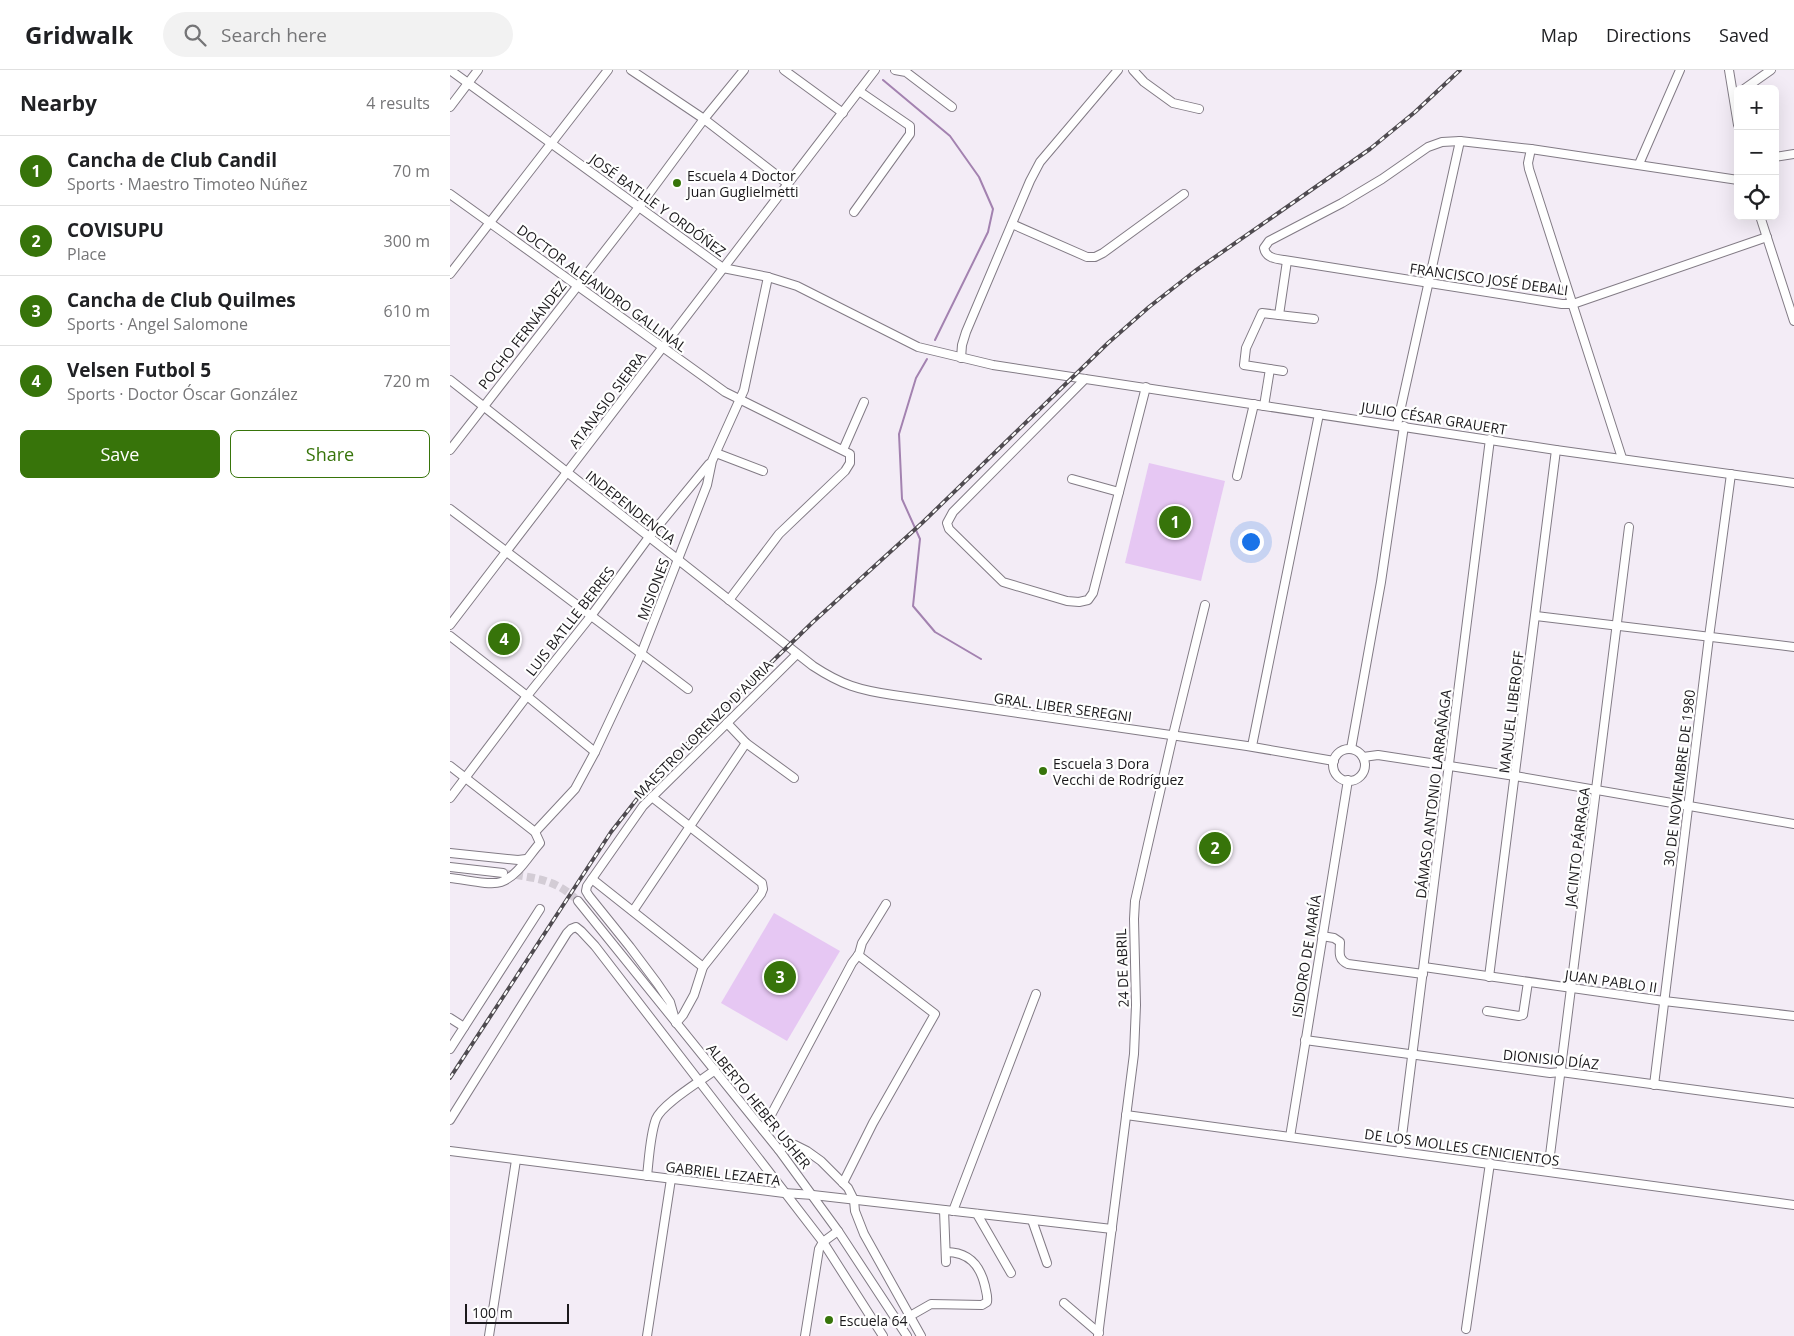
<!DOCTYPE html>
<meta charset="utf-8">
<style>
:root{--surface:#fff;--page:#f2f2f2;--text:#202124;--muted:#757577;--line:#e0e0e0;--accent:#37740a}
body{margin:0;font-family:"Open Sans",sans-serif;background:var(--page);color:var(--text)}
.controls{position:absolute;right:15px;top:15px;display:grid;overflow:hidden;border-radius:8px;box-shadow:0 5px 20px #0002}
.controls button{width:45px;height:45px;display:grid;place-items:center;padding:0;border:0;border-bottom:1px solid var(--line);background:var(--surface);color:var(--text);font:25px sans-serif}
.scale{position:absolute;left:15px;bottom:12px;width:104px;box-sizing:border-box;padding-left:5px;border:2px solid #1b191c;border-top:0;font-size:14px;line-height:18px;white-space:nowrap;color:#1b191c;-webkit-text-stroke:4px #fff;paint-order:stroke}
.you{position:absolute;left:800px;top:471px;width:18px;height:18px;margin:-12px;border:4px solid #fff;border-radius:50%;background:#1a73e8;box-shadow:0 0 0 8px #1a73e833}
.badge{display:grid;place-items:center;width:32px;height:32px;border-radius:50%;background:var(--accent);color:#fff;font-size:16px;font-weight:700}
.pin{position:absolute;translate:-50% -50%;border:2px solid #fff;box-shadow:0 1px 5px #0006}
.list{margin:0;padding:0;list-style:none}
h2{display:flex;justify-content:space-between;align-items:center;height:65px;margin:0;padding:0 20px;font-size:21px}
h2 small{font-size:16px;font-weight:400;color:var(--muted)}
.list li{display:grid;grid-template-columns:32px 1fr auto;gap:15px;align-items:center;box-sizing:border-box;height:70px;padding:0 20px;border-top:1px solid var(--line)}
.list b{display:block;font-size:19px;white-space:nowrap}
.list p{margin:0;font-size:16px;white-space:nowrap;color:var(--muted)}
.list em{font-size:16px;font-style:normal;color:var(--muted)}
.actions{display:flex;gap:10px;padding:15px 20px}
.actions a{flex:1;padding:11px 0;border:1px solid var(--accent);border-radius:8px;text-align:center;font-size:18px;color:var(--accent)}
.actions .main{background:var(--accent);color:#fff}
.icon{flex:none;width:28px;height:28px;fill:none;stroke:currentColor;stroke-width:2;stroke-linecap:round;stroke-linejoin:round}
.map{position:relative;flex:none;width:1344px;height:1266px;overflow:hidden}
header{display:flex;align-items:center;gap:30px;box-sizing:border-box;height:70px;padding:0 25px;background:var(--surface);border-bottom:1px solid var(--line)}
header strong{font-size:24px}
nav{display:flex;gap:28px;margin-inline-start:auto;font-size:18px}
.search{width:350px;height:45px;background:var(--page);display:flex;align-items:center;gap:12px;box-sizing:border-box;padding:0 18px;border-radius:28px;color:var(--muted);font-size:19px}
main{display:flex}
aside{flex:1;background:var(--surface)}
.map>svg:first-child{display:block}
.green{fill:#e6c7f3}
.lines{fill:none;stroke-linecap:round;stroke-linejoin:round}
.stream{stroke:#a382b0;stroke-width:2}
.minor-tunnel{stroke:#d3ccd5;stroke-width:8;stroke-dasharray:8 4;stroke-linecap:butt}
.minor-casing{stroke:#827b85;stroke-width:10}
.minor{stroke:#fff;stroke-width:8}
.rail-casing{stroke:#4f4b50;stroke-width:4}
.rail{stroke:#fff;stroke-width:2;stroke-dasharray:5.5;stroke-linecap:butt}
.poi-dot{fill:#37740a;stroke:#fff;stroke-width:2}
.labels{text-anchor:middle;dominant-baseline:central;stroke-width:4.5;stroke-linejoin:round;paint-order:stroke}
.poi-label{font-size:14px;fill:#1b191c;stroke:#fff;text-anchor:start}
.street-label{font-size:14px;fill:#1b191c;stroke:#fff}
</style>
<header>
<strong>Gridwalk</strong>
<div class="search"><svg class="icon" aria-label="search" viewBox="0 0 24 24"><circle cx="10" cy="10" r="6"/><path d="M15 15l6 6"/></svg>Search here</div>
<nav><a>Map</a><a>Directions</a><a>Saved</a></nav>
</header>
<main>
<aside>
<h2>Nearby<small>4 results</small></h2>
<ul class="list">
<li><span class="badge">1</span><div><b>Cancha de Club Candil</b><p>Sports · Maestro Timoteo Núñez</p></div><em>70 m</em></li>
<li><span class="badge">2</span><div><b>COVISUPU</b><p>Place</p></div><em>300 m</em></li>
<li><span class="badge">3</span><div><b>Cancha de Club Quilmes</b><p>Sports · Angel Salomone</p></div><em>610 m</em></li>
<li><span class="badge">4</span><div><b>Velsen Futbol 5</b><p>Sports · Doctor Óscar González</p></div><em>720 m</em></li>
</ul>
<div class="actions"><a class="main">Save</a><a>Share</a></div>
</aside>
<div class="map">
<svg width="1344" height="1266" viewBox="0 0 1344 1266">
<rect width="100%" height="100%" fill="#f3ecf6"/>
<g class="green">
<path d="M699 393 775 411 751 511 675 493Z"/>
<path d="M324 843 390 881 337 971 271 933Z"/>
</g>
<g class="lines">
<g class="stream">
<path d="M433 10 500 66 529 107 543 139 538 162 485 270"/>
<path d="M477 289 466 308 449 364 452 429 470 469 463 536 485 562 531 589"/>
</g>
<path class="minor-tunnel" d="M53 803C83 808 105 808 128 831"/>
<defs>
<g id="minor">
<path d="M0 0 273 198 318 207 347 216 468 277 543 295 1106 380 1344 413"/>
<path d="M181 0 254 49 338 114"/>
<path d="M334 0 393 43"/>
<path d="M445 0 456 2 502 37"/>
<path d="M683 0 694 12 723 33 749 39"/>
<path d="M1279 0 1288 55"/>
<path d="M1294 19 1321 0"/>
<path d="M0 37 28 0"/>
<path d="M1081 79 1078 93 1079 99 1172 388"/>
<path d="M1325 87 1344 84"/>
<path d="M1189 94 1230 0"/>
<path d="M1288 110 1081 79 1010 71 992 72 978 77 932 109 892 133 819 171 814 178C816 188 826 189 834 190L1112 234H1123L1317 167"/>
<path d="M0 124 275 322 400 384V393L395 401 329 464 279 530"/>
<path d="M404 142 460 64V56L409 21"/>
<path d="M1310 146 1344 251"/>
<path d="M562 154 637 187H645L653 183 734 124"/>
<path d="M0 204 158 0"/>
<path d="M829 245 837 191"/>
<path d="M511 288 512 275 516 262 580 111 590 92 668 0"/>
<path d="M833 301 794 295 796 278 812 243 864 249"/>
<path d="M635 309 503 442 497 453 499 459 553 512 617 531 629 532 638 530 643 523 696 317"/>
<path d="M0 310 363 596C392 615 409 620 443 625L797 676 884 691"/>
<path d="M814 336 820 299"/>
<path d="M947 355 1010 71"/>
<path d="M0 380 189 137 254 49 294 0"/>
<path d="M393 380 414 332"/>
<path d="M266 383 313 401"/>
<path d="M787 406 804 334"/>
<path d="M622 409 669 422"/>
<path d="M0 439 238 619"/>
<path d="M1086 546 1344 577"/>
<path d="M0 555 425 0"/>
<path d="M0 566 77 626 145 682"/>
<path d="M277 653 296 673 344 708"/>
<path d="M802 676 869 344"/>
<path d="M901 679 931 512 954 356"/>
<circle cx="899" cy="695" r="16"/>
<path d="M913 687 928 685 1065 706 1344 754"/>
<path d="M0 696 85 762 90 773C79 785 68 806 51 812 40 816 13 809 0 808"/>
<path d="M202 727 312 813 313 819 311 824 253 897 244 925 233 945 226 953"/>
<path d="M0 728 77 626 141 546 199 467 259 394"/>
<path d="M85 762 125 719 145 682 191 584 257 415 262 391 294 320 318 207"/>
<path d="M0 783 68 790 76 789"/>
<path d="M0 797 53 803"/>
<path d="M142 809 253 897"/>
<path d="M128 831 329 1080 388 1161 457 1266"/>
<path d="M183 841 296 673"/>
<path d="M872 866 884 868 890 872C890 882 887 889 898 894L973 904"/>
<path d="M974 897 1214 931 1344 946"/>
<path d="M1039 907 1106 380"/>
<path d="M1037 941 1069 946 1073 945 1078 912"/>
<path d="M0 948 14 957"/>
<path d="M226 953 220 932 207 913 180 877 139 826 136 821 137 816 193 736 347 584"/>
<path d="M855 970 1100 1003 1111 1002 1344 1033"/>
<path d="M0 979 90 839"/>
<path d="M1204 1015 1259 567 1281 404"/>
<path d="M676 1045 1344 1135"/>
<path d="M0 1050 117 863 121 859 126 857 131 861 145 876 373 1172 433 1266"/>
<path d="M313 1060 402 893 409 884 412 873 436 834"/>
<path d="M840 1067 898 710"/>
<path d="M329 1080 339 1074 345 1075 357 1081 371 1091 398 1118 404 1130 405 1141 414 1164 471 1266"/>
<path d="M0 1081 334 1123 363 1125 662 1159"/>
<path d="M950 1082 1040 369"/>
<path d="M1098 1101 1179 457"/>
<path d="M197 1106C199 1089 200 1065 206 1049 212 1034 251 1011 265 1000"/>
<path d="M393 1113 423 1053 485 944 408 885"/>
<path d="M494 1140 496 1192"/>
<path d="M503 1141 586 924"/>
<path d="M527 1144 561 1203"/>
<path d="M582 1150 597 1193"/>
<path d="M614 1233 649 1263"/>
<path d="M460 1246 481 1234 532 1235 537 1232C538 1226 536 1222 535 1216 530 1195 519 1182 496 1182"/>
<path d="M1016 1259 1040 1093"/>
<path d="M39 1266 66 1090"/>
<path d="M197 1266 221 1109"/>
<path d="M355 1266 369 1179 373 1172 388 1161"/>
<path d="M648 1266 684 984 686 935 684 849 685 831 723 665 755 535"/>
</g>
</defs>
<use href="#minor" class="minor-casing"/>
<use href="#minor" class="minor"/>
<defs>
<path id="rail" d="M0 1008 161 762 198 715 239 672 363 552 472 453 658 273 699 237 745 201 920 79 965 42 1010 0"/>
</defs>
<use href="#rail" class="rail-casing"/>
<use href="#rail" class="rail"/>
</g>
<g class="poi-dot">
<circle cx="227" cy="113" r="5"/>
<circle cx="593" cy="701" r="5"/>
<circle cx="379" cy="1250" r="5"/>
</g>
<g class="labels">
<g class="poi-label">
<text x="237" y="105">Escuela 4 Doctor<tspan x="237" dy="16">Juan Guglielmetti</tspan></text>
<text x="603" y="693">Escuela 3 Dora<tspan x="603" dy="16">Vecchi de Rodríguez</tspan></text>
<text x="389" y="1250">Escuela 64</text>
</g>
<g class="street-label">
<text transform="translate(208 135) rotate(36)">JOSÉ BATLLE Y ORDÓÑEZ</text>
<text transform="translate(1039 209) rotate(8)">FRANCISCO JOSÉ DEBALI</text>
<text transform="translate(152 218) rotate(36)">DOCTOR ALEJANDRO GALLINAL</text>
<text transform="translate(72 265) rotate(-52)">POCHO FERNÁNDEZ</text>
<text transform="translate(157 330) rotate(-53)">ATANASIO SIERRA</text>
<text transform="translate(984 348) rotate(9)">JULIO CÉSAR GRAUERT</text>
<text transform="translate(181 437) rotate(38)">INDEPENDENCIA</text>
<text transform="translate(203 519) rotate(-69)">MISIONES</text>
<text transform="translate(120 551) rotate(-52)">LUIS BATLLE BERRES</text>
<text transform="translate(613 637) rotate(8)">GRAL. LIBER SEREGNI</text>
<text transform="translate(1061 642) rotate(-83)">MANUEL LIBEROFF</text>
<text transform="translate(253 659) rotate(-45)">MAESTRO LORENZO D'AURIA</text>
<text transform="translate(1229 708) rotate(-83)">30 DE NOVIEMBRE DE 1980</text>
<text transform="translate(983 724) rotate(-83)">DÁMASO ANTONIO LARRAÑAGA</text>
<text transform="translate(1127 777) rotate(-83)">JACINTO PÁRRAGA</text>
<text transform="translate(856 886) rotate(-81)">ISIDORO DE MARÍA</text>
<text transform="translate(672 898) rotate(-92)">24 DE ABRIL</text>
<text transform="translate(1161 911) rotate(8)">JUAN PABLO II</text>
<text transform="translate(1101 989) rotate(6)">DIONISIO DÍAZ</text>
<text transform="translate(309 1036) rotate(51)">ALBERTO HEBER USHER</text>
<text transform="translate(1012 1077) rotate(8)">DE LOS MOLLES CENICIENTOS</text>
<text transform="translate(273 1103) rotate(7)">GABRIEL LEZAETA</text>
</g>
</g>
</svg>
<div class="controls">
<button>+</button>
<button>−</button>
<button><svg class="icon" aria-label="locate" viewBox="0 0 24 24"><circle cx="12" cy="12" r="6"/><path d="M12 2v4M12 18v4M2 12h4M18 12h4"/></svg></button>
</div>
<div class="scale">100 m</div>
<div class="you"></div>
<div class="pin badge" style="left:725px;top:452px">1</div>
<div class="pin badge" style="left:765px;top:778px">2</div>
<div class="pin badge" style="left:330px;top:907px">3</div>
<div class="pin badge" style="left:54px;top:569px">4</div>
</div>
</main>
